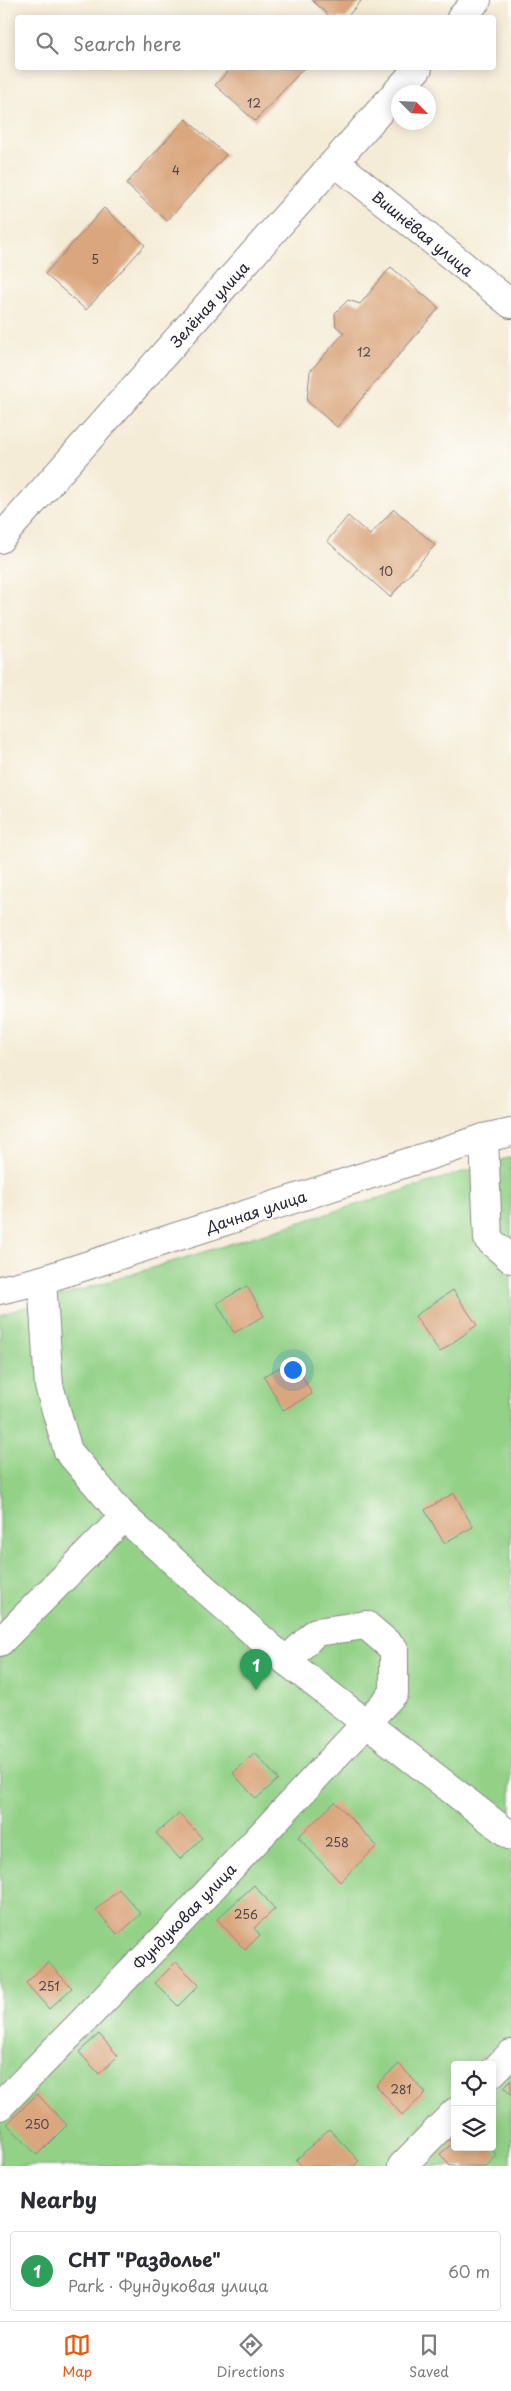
<!DOCTYPE html>
<meta charset="utf-8">
<style>
:root{--surface:#fff;--page:#f7f7f7;--text:#2b2b33;--muted:#7c7c81;--line:#e1e1e2;--accent:#ea580c}
body{margin:0;font-family:"Playpen Sans",sans-serif;background:var(--page);color:var(--text)}
.controls{position:absolute;right:15px;bottom:15px;display:grid;overflow:hidden;border-radius:5px;box-shadow:0 2px 12px #0003}
.controls button{width:45px;height:45px;display:grid;place-items:center;padding:0;border:0;border-bottom:1px solid var(--line);background:var(--surface);color:var(--text);font:25px sans-serif}
.compass{position:absolute;left:391px;top:85px;width:45px;height:45px;border-radius:50%;background:var(--surface);box-shadow:0 2px 12px #0003;rotate:114deg}
.you{position:absolute;left:292px;top:1369px;width:18px;height:18px;margin:-12px;border:4px solid #fff;border-radius:50%;background:#1a73e8;box-shadow:0 0 0 8px #1a73e833}
.badge{display:grid;place-items:center;width:32px;height:32px;border-radius:50%;background:var(--accent);color:#fff;font-size:16px;font-weight:700}
.pin{position:absolute;translate:-50% -41px;filter:drop-shadow(0 1px 2px #0008)}
.pin::after{content:'';position:absolute;top:26px;width:18px;height:15px;background:inherit;clip-path:polygon(0 0,100% 0,50% 100%)}
.list{margin:0;padding:0;list-style:none}
h2{display:flex;justify-content:space-between;align-items:center;height:65px;margin:0;padding:0 20px;font-size:21px}
h2 small{font-size:16px;font-weight:400;color:var(--muted)}
.list li{display:grid;grid-template-columns:32px 1fr auto;gap:15px;align-items:center;box-sizing:border-box;height:80px;margin:0 10px 10px;padding:0 10px;border:1px solid var(--line);border-radius:5px}
.list b{display:block;font-size:19px;white-space:nowrap}
.list p{margin:0;font-size:16px;white-space:nowrap;color:var(--muted)}
.list em{font-size:16px;font-style:normal;color:var(--muted)}
.icon{flex:none;width:28px;height:28px;fill:none;stroke:currentColor;stroke-width:2;stroke-linecap:round;stroke-linejoin:round}
.map{position:relative;flex:none;width:511px;height:2166px;overflow:hidden}
.search{position:absolute;background:var(--surface);box-shadow:0 2px 12px #0003;left:15px;right:15px;top:15px;height:55px;display:flex;align-items:center;gap:12px;box-sizing:border-box;padding:0 18px;border-radius:5px;color:var(--muted);font-size:19px}
.sheet{height:155px;background:var(--surface)}
nav{display:flex;justify-content:space-around;align-items:center;box-sizing:border-box;height:70px;border-top:1px solid var(--line);background:var(--surface);font-size:14px;color:var(--muted)}
nav a{display:grid;justify-items:center;gap:2px}
nav .on{color:var(--accent)}
.map>svg:first-child{display:block}
.green{fill:#93d187;stroke:#5a7a61;fill-rule:evenodd}
.building{fill:#daa67d}
.lines{fill:none;stroke-linecap:round;stroke-linejoin:round}
.minor-casing{stroke:#8c8789;stroke-width:30}
.minor{stroke:#fff;stroke-width:28}
.labels{text-anchor:middle;dominant-baseline:central;stroke-width:4.5;stroke-linejoin:round;paint-order:stroke}
.number-label{font-size:12px;fill:#50434c}
.street-label{font-size:15px;fill:#22223b;stroke:#fdfcf7}
</style>
<div class="map">
<svg width="511" height="2166" viewBox="0 0 511 2166">
<rect width="100%" height="100%" fill="#fdfcf7"/>
<filter id="ink" filterUnits="userSpaceOnUse"><feTurbulence type="fractalNoise" baseFrequency=".02" numOctaves="2"/><feDisplacementMap in="SourceGraphic" scale="10" xChannelSelector="R" yChannelSelector="G"/><feConvolveMatrix kernelMatrix="1 2 1 2 8 2 1 2 1" color-interpolation-filters="sRGB"/></filter>
<filter id="wash" filterUnits="userSpaceOnUse"><feTurbulence type="fractalNoise" baseFrequency=".0096" numOctaves="4" result="noise"/><feDisplacementMap in="SourceGraphic" scale="20" xChannelSelector="R" yChannelSelector="G"/><feGaussianBlur stdDeviation="1.12" result="paint"/><feColorMatrix in="noise" values="0 0 0 0 0 0 0 0 0 0 0 0 0 0 0 0 0 1.4 0 .05"/><feComposite in="paint" operator="in"/></filter>
<g filter="url(#wash)">
<rect width="100%" height="100%" fill="#f5ecd7"/>
<path class="green" d="M511 1157V2166H0V1315ZM455 2065H492V2147H455Z"/>
<g id="blocks">
<g class="building">
<path d="M312 0H362L346 18H331Z"/>
<path d="M231 68H304L255 121 215 85Z"/>
<path d="M186 119 226 155 167 221 126 184Z"/>
<path d="M104 208 145 245 86 310 45 274Z"/>
<path d="M391 267 439 308 337 427 307 401 310 371 344 333 336 326 335 313 348 300 360 304Z"/>
<path d="M394 509 435 545 390 597 327 541 348 516 370 535Z"/>
<path d="M247 1286 264 1316 234 1333 217 1303Z"/>
<path d="M453 1290 477 1325 440 1352 415 1316Z"/>
<path d="M293 1360 312 1394 283 1410 264 1376Z"/>
<path d="M454 1493 473 1527 444 1543 425 1510Z"/>
<path d="M255 1753 278 1779 256 1799 233 1773Z"/>
<path d="M335 1802 377 1846 340 1882 298 1837Z"/>
<path d="M179 1813 202 1838 180 1859 156 1833Z"/>
<path d="M254 1885 275 1909 254 1928 260 1935 245 1950 217 1919Z"/>
<path d="M119 1889 141 1914 118 1935 96 1910Z"/>
<path d="M48 1962 72 1988 49 2009 26 1983Z"/>
<path d="M176 1962 199 1985 178 2006 155 1983Z"/>
<path d="M99 2034 118 2056 99 2074 79 2052Z"/>
<path d="M399 2064 426 2093 402 2115 376 2085Z"/>
<path d="M511 2080V2095L504 2087Z"/>
<path d="M37 2094 67 2125 37 2155 7 2124Z"/>
<path d="M329 2129 359 2161 354 2166H302L296 2160Z"/>
<path d="M455 2130V2147H490L497 2156 486 2166H450L440 2154 452 2144 446 2137Z"/>
</g>
</g>
</g>
<g filter="url(#ink)">
<use href="#blocks" fill-opacity="0" stroke="#8c8789" stroke-width="1"/>
<g class="lines">
<defs>
<g id="minor">
<path d="M461 18 477 0"/>
<path d="M335 162 511 304"/>
<path d="M0 539 418 68"/>
<path d="M484 1138 488 1239 511 1259"/>
<path d="M42 1280 49 1386 68 1451 124 1517 286 1661 511 1836"/>
<path d="M0 1290 42 1280 484 1138 511 1132"/>
<path d="M0 1642 124 1517"/>
<path d="M492 2073 511 2054"/>
<path d="M0 2106 182 1920 394 1693V1649L366 1625 316 1632 286 1661"/>
<path d="M402 2166 455 2112"/>
</g>
</defs>
<use href="#minor" class="minor-casing"/>
<use href="#minor" class="minor"/>
</g>
</g>
<g class="labels">
<g class="number-label">
<text x="254" y="103">12</text>
<text x="176" y="170">4</text>
<text x="95" y="259">5</text>
<text x="364" y="352">12</text>
<text x="386" y="571">10</text>
<text x="337" y="1842">258</text>
<text x="246" y="1914">256</text>
<text x="49" y="1986">251</text>
<text x="401" y="2089">281</text>
<text x="37" y="2124">250</text>
</g>
<g class="street-label">
<text transform="translate(423 233) rotate(39)">Вишнёвая улица</text>
<text transform="translate(209 304) rotate(-48)">Зелёная улица</text>
<text transform="translate(256 1211) rotate(-18)">Дачная улица</text>
<text transform="translate(184 1916) rotate(-46)">Фундуковая улица</text>
</g>
</g>
</svg>
<div class="controls">
<button><svg class="icon" aria-label="locate" viewBox="0 0 24 24"><circle cx="12" cy="12" r="6"/><path d="M12 2v4M12 18v4M2 12h4M18 12h4"/></svg></button>
<button><svg class="icon" aria-label="layers" viewBox="0 0 24 24"><path d="M12 4l9 5-9 5-9-5zM3 14l9 5 9-5"/></svg></button>
</div>
<svg class="compass" viewBox="-18 -18 36 36"><path d="M0-13l5 13h-10z" fill="#e53935"/><path d="M0 13l5-13h-10z" fill="#7c7c81"/></svg>
<div class="you"></div>
<div class="pin badge" style="left:256px;top:1690px;background:#2e9e5b">1</div>
<div class="search"><svg class="icon" aria-label="search" viewBox="0 0 24 24"><circle cx="10" cy="10" r="6"/><path d="M15 15l6 6"/></svg>Search here</div>
</div>
<section class="sheet">
<h2>Nearby<small></small></h2>
<ul class="list">
<li><span class="badge" style="background:#2e9e5b">1</span><div><b>СНТ &quot;Раздолье&quot;</b><p>Park · Фундуковая улица</p></div><em>60 m</em></li>
</ul>
</section>
<nav>
<a class="on"><svg class="icon" aria-label="map" viewBox="0 0 24 24"><path d="M3 6l6-2 6 2 6-2v14l-6 2-6-2-6 2zM9 4v14M15 6v14"/></svg>Map</a>
<a><svg class="icon" aria-label="directions" viewBox="0 0 24 24"><path d="M12 3l9 9-9 9-9-9zM9 14v-3h6M13 9l2 2-2 2"/></svg>Directions</a>
<a><svg class="icon" aria-label="saved" viewBox="0 0 24 24"><path d="M7 4h10v16l-5-4-5 4z"/></svg>Saved</a>
</nav>
